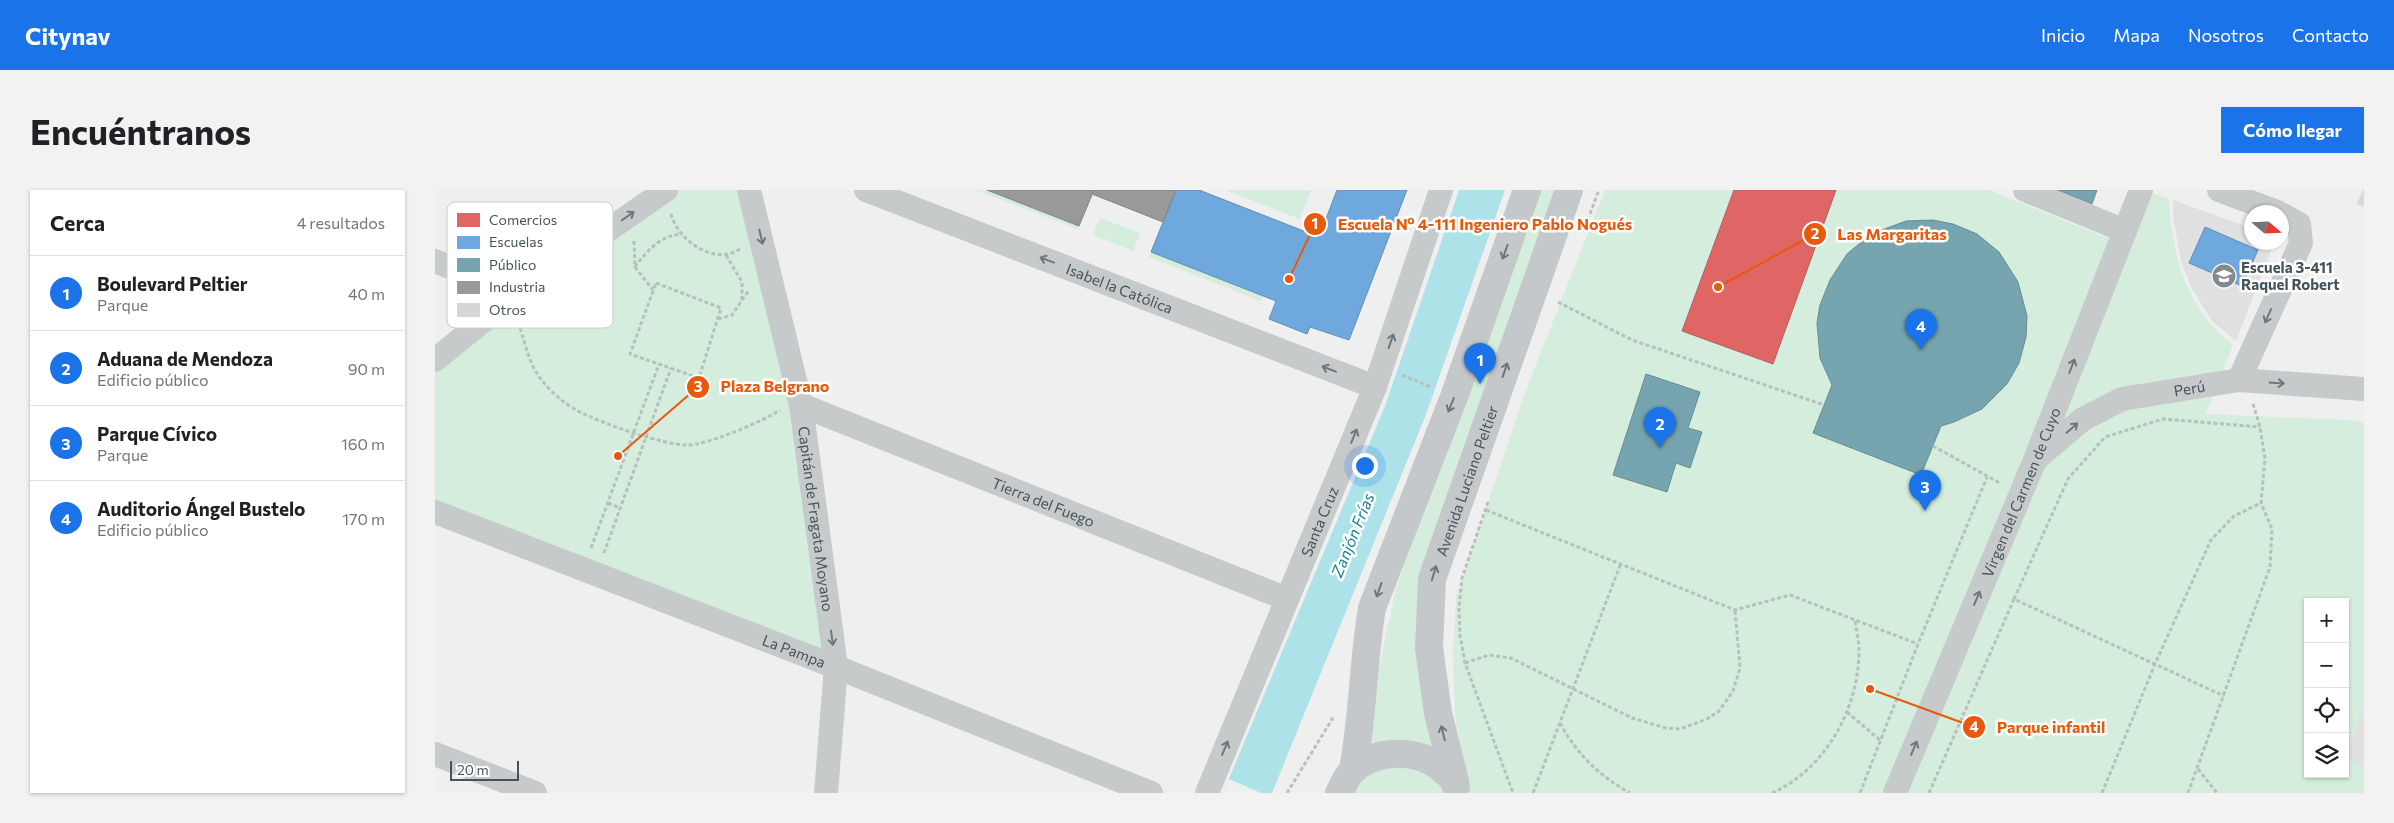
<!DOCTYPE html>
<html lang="es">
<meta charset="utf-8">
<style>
:root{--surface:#fff;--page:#f2f2f2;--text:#202124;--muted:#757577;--line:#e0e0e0;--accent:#1a73e8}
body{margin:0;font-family:Commissioner,sans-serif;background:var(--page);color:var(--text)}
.controls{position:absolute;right:15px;bottom:15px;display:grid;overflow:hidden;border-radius:0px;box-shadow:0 1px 4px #0004}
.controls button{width:45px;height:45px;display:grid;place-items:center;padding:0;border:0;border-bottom:1px solid var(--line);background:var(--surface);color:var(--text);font:25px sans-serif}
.compass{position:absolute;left:1809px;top:15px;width:45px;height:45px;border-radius:50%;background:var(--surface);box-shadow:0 1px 4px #0004;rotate:109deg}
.scale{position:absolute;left:15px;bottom:12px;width:69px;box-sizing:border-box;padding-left:5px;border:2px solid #47535a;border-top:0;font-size:14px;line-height:18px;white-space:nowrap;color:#47535a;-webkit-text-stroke:4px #fff;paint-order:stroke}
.you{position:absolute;left:929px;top:275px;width:18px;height:18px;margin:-12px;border:4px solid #fff;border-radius:50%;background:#1a73e8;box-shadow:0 0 0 8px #1a73e833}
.badge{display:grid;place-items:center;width:32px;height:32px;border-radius:50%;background:var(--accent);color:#fff;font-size:16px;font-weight:700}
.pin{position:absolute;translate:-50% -41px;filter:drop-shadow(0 1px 2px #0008)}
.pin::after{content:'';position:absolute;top:26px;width:18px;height:15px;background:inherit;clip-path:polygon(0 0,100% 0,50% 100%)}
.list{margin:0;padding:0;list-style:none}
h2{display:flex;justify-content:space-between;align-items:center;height:65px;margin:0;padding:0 20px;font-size:21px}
h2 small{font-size:16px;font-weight:400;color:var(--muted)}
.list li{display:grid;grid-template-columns:32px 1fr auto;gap:15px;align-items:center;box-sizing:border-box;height:75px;padding:0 20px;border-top:1px solid var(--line)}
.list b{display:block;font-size:19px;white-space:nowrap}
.list p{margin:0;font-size:16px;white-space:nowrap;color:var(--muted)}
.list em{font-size:16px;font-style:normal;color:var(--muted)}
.icon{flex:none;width:28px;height:28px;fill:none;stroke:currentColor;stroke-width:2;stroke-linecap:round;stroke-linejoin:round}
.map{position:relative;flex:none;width:1929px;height:603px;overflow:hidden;border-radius:0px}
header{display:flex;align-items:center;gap:30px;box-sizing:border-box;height:70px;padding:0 25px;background:var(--accent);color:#fff}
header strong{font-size:24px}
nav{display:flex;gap:28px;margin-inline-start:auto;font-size:18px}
.intro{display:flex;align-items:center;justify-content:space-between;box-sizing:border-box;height:120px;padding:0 30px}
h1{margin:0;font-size:35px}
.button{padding:12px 22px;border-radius:0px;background:var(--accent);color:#fff;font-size:18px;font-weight:700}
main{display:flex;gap:30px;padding:0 30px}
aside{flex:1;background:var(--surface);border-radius:0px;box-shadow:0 1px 4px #0004}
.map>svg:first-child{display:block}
.education{fill:#e1e0e0}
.green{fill:#d5eddc}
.water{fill:#ace2e8}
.pier{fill:#efefef}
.shops{fill:#e06666;stroke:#b26062}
.schools{fill:#6fa8dc;stroke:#638eb5}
.public{fill:#76a5af;stroke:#688c96}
.industry{fill:#999;stroke:#808486}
.building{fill:#d5d7d7;stroke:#e0e1e2}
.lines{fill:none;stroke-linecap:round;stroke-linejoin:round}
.path{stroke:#b6c1bd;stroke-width:3;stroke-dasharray:4 2.5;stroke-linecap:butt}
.minor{stroke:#c6cacb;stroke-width:24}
.major{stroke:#c4c8ca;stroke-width:28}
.oneway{stroke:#6d777c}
.oneway2{stroke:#6c767c}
.labels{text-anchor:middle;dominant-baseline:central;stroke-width:5;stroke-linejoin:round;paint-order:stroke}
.poi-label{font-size:15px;font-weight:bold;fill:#47535a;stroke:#fff;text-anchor:start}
.street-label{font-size:15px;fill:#47535a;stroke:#fff}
.water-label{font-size:16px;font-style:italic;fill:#168290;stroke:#fff}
.key{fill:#fff;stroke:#c8cbce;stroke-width:1}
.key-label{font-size:14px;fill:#47535a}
.leader{fill:none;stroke:#e8590c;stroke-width:2}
.callout-dot{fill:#e8590c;stroke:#fff;stroke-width:2}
.mark-label{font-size:15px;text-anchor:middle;font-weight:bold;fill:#fff}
.callout-label{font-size:16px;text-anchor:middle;font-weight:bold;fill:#e8590c;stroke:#fff;stroke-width:5;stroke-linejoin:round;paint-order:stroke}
</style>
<header>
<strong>Citynav</strong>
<nav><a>Inicio</a><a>Mapa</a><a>Nosotros</a><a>Contacto</a></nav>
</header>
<div class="intro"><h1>Encuéntranos</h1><a class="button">Cómo llegar</a></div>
<main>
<aside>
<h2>Cerca<small>4 resultados</small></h2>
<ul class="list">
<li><span class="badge">1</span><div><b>Boulevard Peltier</b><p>Parque</p></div><em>40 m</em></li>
<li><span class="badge">2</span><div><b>Aduana de Mendoza</b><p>Edificio público</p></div><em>90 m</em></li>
<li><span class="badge">3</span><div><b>Parque Cívico</b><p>Parque</p></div><em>160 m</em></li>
<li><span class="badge">4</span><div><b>Auditorio Ángel Bustelo</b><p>Edificio público</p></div><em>170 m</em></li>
</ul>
</aside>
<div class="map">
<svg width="1929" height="603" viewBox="0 0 1929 603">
<rect width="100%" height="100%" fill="#efefef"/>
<g class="education">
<path d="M1738 10 1816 38V52L1839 53 1801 151 1777 131 1757 99 1746 72 1738 26Z"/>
<path d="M1929 517V576L1910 568V564Z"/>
</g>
<g class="green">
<path d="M241 0H308L359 216 393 469 0 317V177Z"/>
<path d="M540 0H552L644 36 643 39Z"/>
<path d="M790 0H876L865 29Z"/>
<path d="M1097 0H1129L991 388 1016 603H911L921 583 961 399Z"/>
<path d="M1170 0H1554L1692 56 1717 3 1734 9C1736 63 1752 121 1798 155L1771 224 1916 230 1929 233V517L1910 564V412H1873V584H1910V568L1929 576V603H1035L1020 527 1018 464 1021 408 1089 205Z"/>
<path d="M665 28 705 43 698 61 658 45Z"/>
<path d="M716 62 828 106 826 111 714 67Z"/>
</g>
<path class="water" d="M1024 0H1070L990 227 837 603H788L950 216Z"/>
<path class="pier" d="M794 589 826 603H788Z"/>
<path class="shops" d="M1299 0H1401L1338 174 1247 141Z"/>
<g class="schools">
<path d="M741 0H764L884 47 902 0H972L914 150 875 137 872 144 834 129 841 111 716 62Z"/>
<path d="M1770 37 1823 60 1807 96 1754 73Z"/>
</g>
<g class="public">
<path d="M1622 0H1662L1657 14Z"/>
<path d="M1498 30 1518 34 1542 44 1564 62 1583 92 1592 126 1591 147 1584 173 1572 194 1547 219 1519 232 1506 236 1486 285 1378 243 1397 195 1385 168 1382 133 1385 115 1395 90 1412 64 1436 44 1471 31Z"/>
<path d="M1211 184 1265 202 1253 238 1267 242 1255 278 1241 273 1232 302 1178 285Z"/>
</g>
<g class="industry">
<path d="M552 0H659L644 36Z"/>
<path d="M659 0H741L728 32 657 4Z"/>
</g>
<path class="building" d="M1928 0H1929V17L1922 14Z"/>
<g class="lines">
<g class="path">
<path d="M236 24C243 51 280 76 305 59"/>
<path d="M1148 42 1164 0"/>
<path d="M199 51 200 77 218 100"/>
<path d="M291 65 307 92V112"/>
<path d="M200 77C211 61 226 46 245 44"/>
<path d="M221 93 286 118 264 188 195 164Z"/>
<path d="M1123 112 1197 150 1389 215"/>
<path d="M283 129 297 125 314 100"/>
<path d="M83 132C89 148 93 171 103 185 113 200 129 214 145 222 169 234 228 255 253 255 272 255 329 231 345 220"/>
<path d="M967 185 996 197"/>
<path d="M1498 256 1565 293"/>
<path d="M1053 312 1027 388 1024 418 1025 445 1030 473 1078 603"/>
<path d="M173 313 185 318"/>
<path d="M1051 320 1300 420 1355 405 1483 454"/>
<path d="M156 358 224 174"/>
<path d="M169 363 236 178"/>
<path d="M1579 409 1633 289 1670 247 1728 229 1825 237"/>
<path d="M1030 473 1054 465 1076 468 1197 528 1231 538 1245 539 1272 529 1284 521 1298 501 1305 478 1300 420"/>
<path d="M1412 522 1445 550"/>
<path d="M1125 533C1142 564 1164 586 1195 603"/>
<path d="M1763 579 1782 603"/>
<path d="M852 603 899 526"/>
<path d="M1098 603 1186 373"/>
<path d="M1337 603C1391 579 1424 518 1424 460 1424 451 1421 440 1420 430"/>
<path d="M1425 603 1483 454 1552 287"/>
<path d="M1494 603 1579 409 1789 506"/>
<path d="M1667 603 1720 474 1776 350 1799 326 1826 313 1830 268 1825 237 1818 214"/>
<path d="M1753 603 1835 377 1837 339 1826 313"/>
</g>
<g class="minor">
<path id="s1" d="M314 0 366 215 401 477 391 603"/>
<path id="s2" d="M431 0 940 197"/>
<path d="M1590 0 1690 41"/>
<path d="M1784 0 1842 22"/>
<path d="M0 71 81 104"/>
<path d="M0 170 81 104 231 0"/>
<path d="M1804 190 1866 53 1864 34 1846 24"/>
<path id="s3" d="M366 215 852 409"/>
<path id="s4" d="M1603 267 1648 229 1687 209 1804 190 1929 199"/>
<path id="s5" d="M0 322 401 477 716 603"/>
<path d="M0 564 100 603"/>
<path id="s6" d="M772 603 940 197 1006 0"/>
<path id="s7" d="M1460 603 1600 270 1706 0"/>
</g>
<g class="major">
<path d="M918 580C928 526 928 472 937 418L1019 207 1092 0"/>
<path id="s8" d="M1020 591 1003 523 994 458 997 389 1134 0"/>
<path d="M904 603C908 596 912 585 918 580 943 558 984 559 1007 579 1013 585 1020 588 1021 597"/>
</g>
</g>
<defs><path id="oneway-shaft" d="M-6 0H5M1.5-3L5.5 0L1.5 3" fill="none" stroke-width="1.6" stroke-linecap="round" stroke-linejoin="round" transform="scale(1.25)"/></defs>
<g class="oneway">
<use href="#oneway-shaft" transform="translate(193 26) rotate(-35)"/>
<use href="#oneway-shaft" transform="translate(326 47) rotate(77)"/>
<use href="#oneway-shaft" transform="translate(612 70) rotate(-159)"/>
<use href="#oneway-shaft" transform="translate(1833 126) rotate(114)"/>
<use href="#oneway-shaft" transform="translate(956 151) rotate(-71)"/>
<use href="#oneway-shaft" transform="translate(1637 176) rotate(-69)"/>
<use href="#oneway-shaft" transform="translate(894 179) rotate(-159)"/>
<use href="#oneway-shaft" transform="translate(1842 193) rotate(4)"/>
<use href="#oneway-shaft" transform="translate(1637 238) rotate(-41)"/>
<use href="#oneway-shaft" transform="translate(919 246) rotate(-68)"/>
<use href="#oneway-shaft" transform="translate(1542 408) rotate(-67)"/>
<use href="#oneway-shaft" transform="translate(397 448) rotate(82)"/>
<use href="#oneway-shaft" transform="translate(790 558) rotate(-67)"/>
<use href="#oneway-shaft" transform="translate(1479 558) rotate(-67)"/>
</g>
<g class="oneway2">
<use href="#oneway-shaft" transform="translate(1070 62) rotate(110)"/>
<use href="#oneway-shaft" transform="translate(1070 180) rotate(-71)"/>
<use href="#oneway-shaft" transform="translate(1016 215) rotate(112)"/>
<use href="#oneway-shaft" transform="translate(999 383) rotate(-73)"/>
<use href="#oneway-shaft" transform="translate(944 400) rotate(109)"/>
<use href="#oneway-shaft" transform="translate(1008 543) rotate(-104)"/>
</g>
<defs>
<symbol id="school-disc" viewBox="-11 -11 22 22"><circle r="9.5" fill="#828a8e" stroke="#fff"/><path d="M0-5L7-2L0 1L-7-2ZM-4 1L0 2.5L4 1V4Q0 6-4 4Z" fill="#fff"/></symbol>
</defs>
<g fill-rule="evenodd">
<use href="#school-disc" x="1775" y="72" width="28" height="28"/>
</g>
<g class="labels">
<g class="poi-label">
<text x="1806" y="77">Escuela 3-411<tspan x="1806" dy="17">Raquel Robert</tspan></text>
</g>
<g class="street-label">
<text stroke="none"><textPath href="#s2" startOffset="272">Isabel la Católica</textPath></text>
<text stroke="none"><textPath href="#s4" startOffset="171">Perú</textPath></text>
<text stroke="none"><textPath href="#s8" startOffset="309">Avenida Luciano Peltier</textPath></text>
<text stroke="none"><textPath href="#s7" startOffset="326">Virgen del Carmen de Cuyo</textPath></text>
<text stroke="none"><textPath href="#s3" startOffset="261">Tierra del Fuego</textPath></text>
<text stroke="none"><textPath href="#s1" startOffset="336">Capitán de Fragata Moyano</textPath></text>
<text stroke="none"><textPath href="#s6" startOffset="294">Santa Cruz</textPath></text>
<text stroke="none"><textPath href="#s5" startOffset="385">La Pampa</textPath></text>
</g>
<g class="water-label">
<text transform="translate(917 345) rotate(-68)">Zanjón Frías</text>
</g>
</g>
<rect x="12" y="12" width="166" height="126" rx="8" class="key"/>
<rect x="22" y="23" width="23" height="14" fill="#e06666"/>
<rect x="22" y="46" width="23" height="13" fill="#6fa8dc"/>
<rect x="22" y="68" width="23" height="14" fill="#76a5af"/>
<rect x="22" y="91" width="23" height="13" fill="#999"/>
<rect x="22" y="113" width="23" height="14" fill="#d5d7d7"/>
<g class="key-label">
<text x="54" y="35">Comercios</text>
<text x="54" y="57">Escuelas</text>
<text x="54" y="80">Público</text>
<text x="54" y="102">Industria</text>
<text x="54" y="125">Otros</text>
</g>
<path class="leader" d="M854 89L880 34M1283 97L1380 44M183 266L263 197M1435 499L1539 537"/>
<g class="callout-dot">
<circle cx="854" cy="89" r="5"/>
<circle cx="1283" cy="97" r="5"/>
<circle cx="183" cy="266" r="5"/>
<circle cx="1435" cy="499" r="5"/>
<circle cx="880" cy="34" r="12"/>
<circle cx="1380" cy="44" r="12"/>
<circle cx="263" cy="197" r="12"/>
<circle cx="1539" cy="537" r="12"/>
</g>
<g class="mark-label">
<text x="880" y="39">1</text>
<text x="1380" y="49">2</text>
<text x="263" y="202">3</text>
<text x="1539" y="542">4</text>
</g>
<g class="callout-label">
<text x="1050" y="40">Escuela Nº 4-111 Ingeniero Pablo Nogués</text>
<text x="1457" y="50">Las Margaritas</text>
<text x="340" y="202">Plaza Belgrano</text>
<text x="1616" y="543">Parque infantil</text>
</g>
</svg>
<div class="controls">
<button>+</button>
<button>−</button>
<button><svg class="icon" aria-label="locate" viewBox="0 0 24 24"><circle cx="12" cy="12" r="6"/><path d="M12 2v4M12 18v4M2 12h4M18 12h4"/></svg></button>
<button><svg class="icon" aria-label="layers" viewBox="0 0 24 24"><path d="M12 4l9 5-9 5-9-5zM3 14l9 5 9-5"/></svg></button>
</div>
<svg class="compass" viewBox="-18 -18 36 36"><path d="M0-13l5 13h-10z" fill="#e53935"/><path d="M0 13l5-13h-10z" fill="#757577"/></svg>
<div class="scale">20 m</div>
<div class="you"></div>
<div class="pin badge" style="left:1045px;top:194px">1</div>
<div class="pin badge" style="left:1225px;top:258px">2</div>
<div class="pin badge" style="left:1490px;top:321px">3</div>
<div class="pin badge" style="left:1486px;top:160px">4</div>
</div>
</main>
